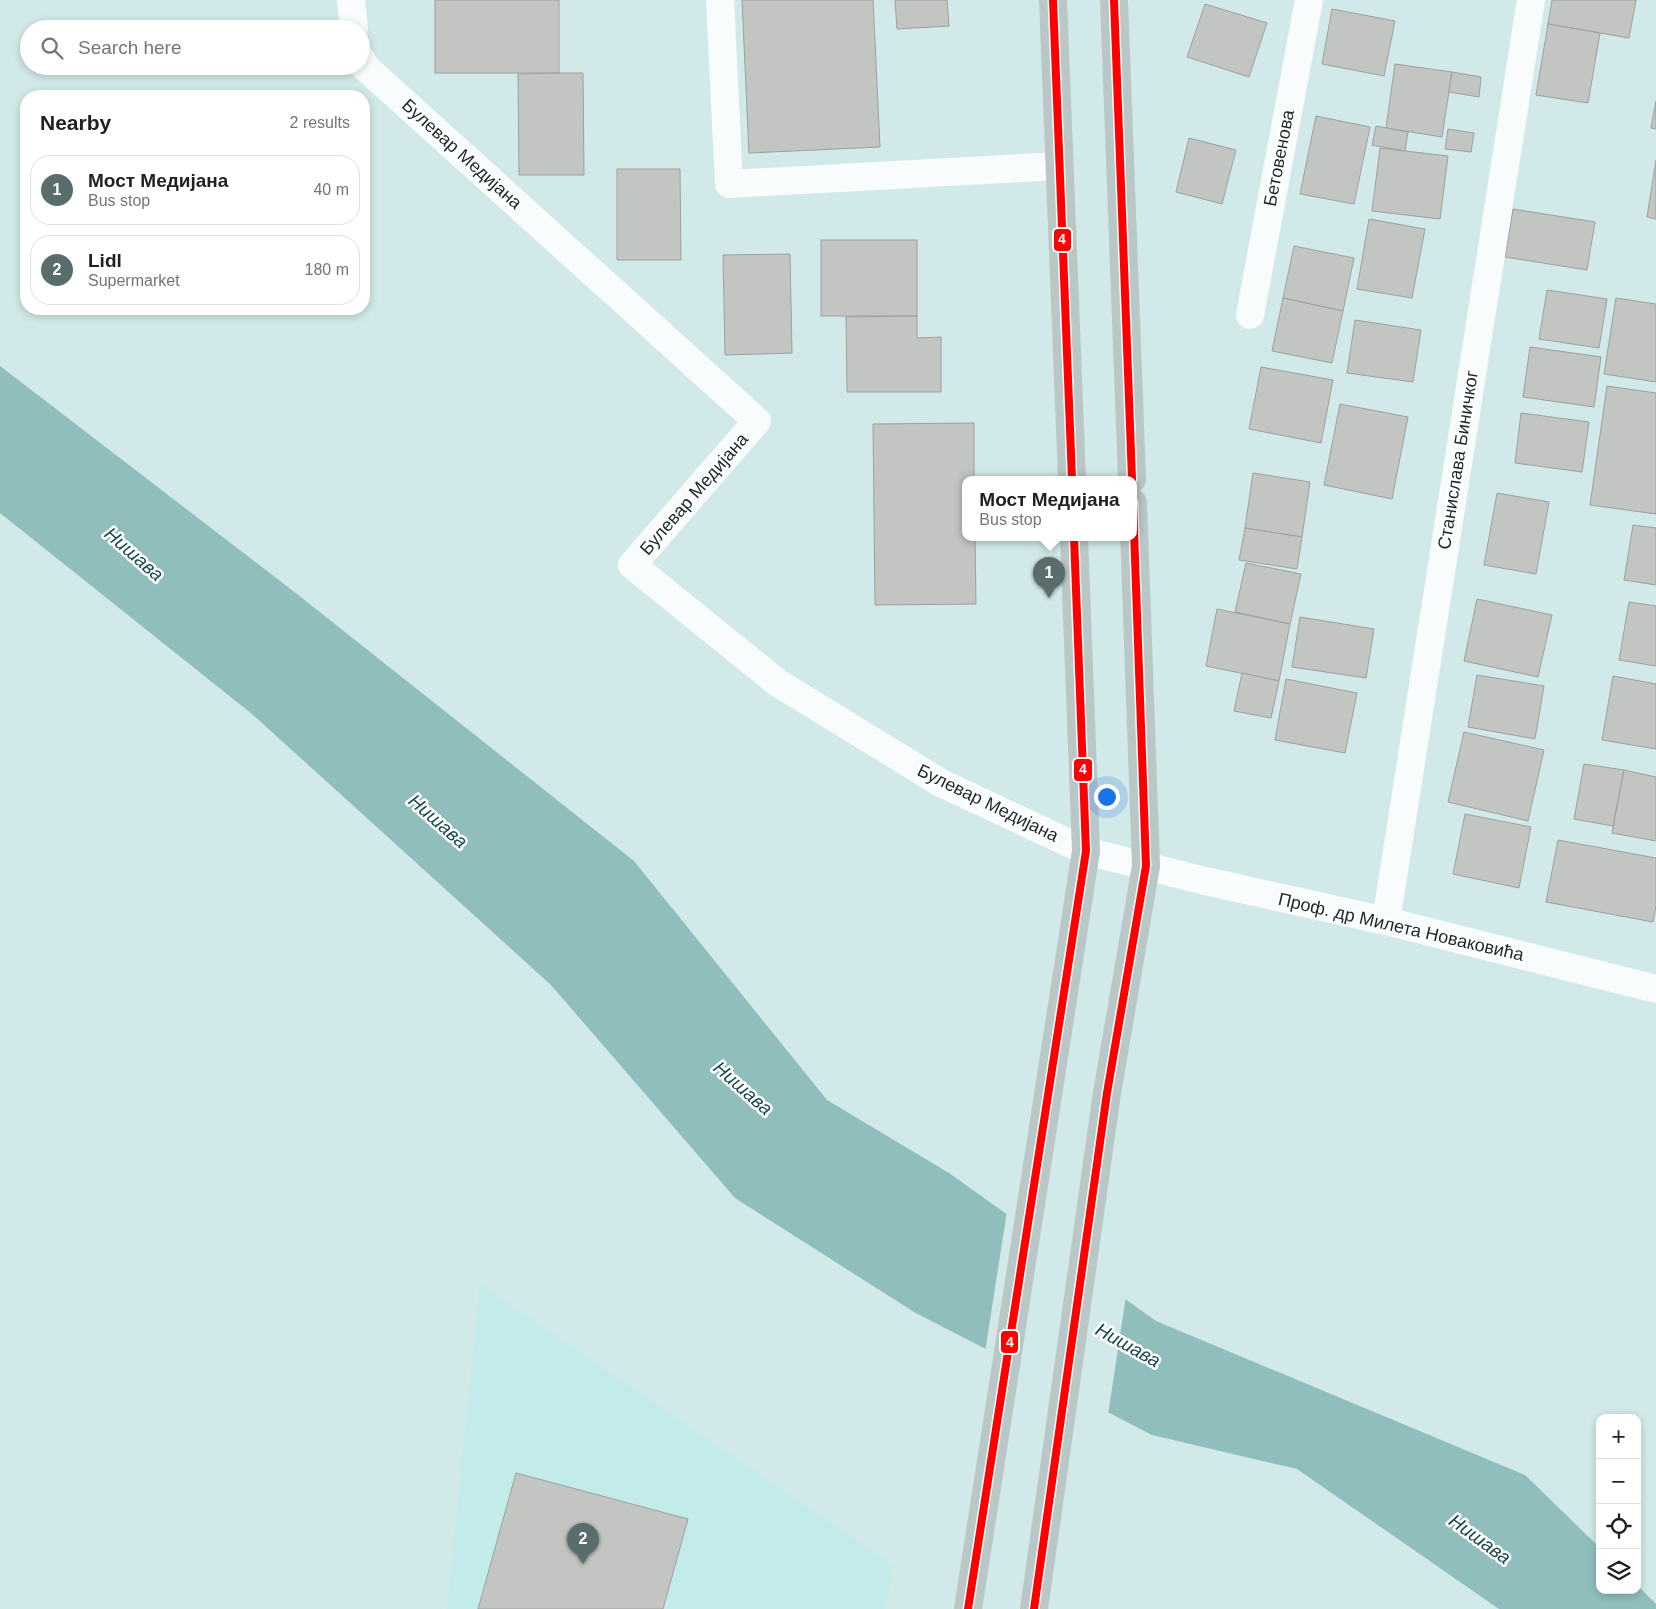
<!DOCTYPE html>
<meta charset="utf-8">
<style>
:root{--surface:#fff;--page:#f6f6f6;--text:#202124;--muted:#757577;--line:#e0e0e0;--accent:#596d6c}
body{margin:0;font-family:Arial,sans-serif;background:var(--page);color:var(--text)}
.controls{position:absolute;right:15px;bottom:15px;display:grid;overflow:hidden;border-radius:10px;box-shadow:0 2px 8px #0003}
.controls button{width:45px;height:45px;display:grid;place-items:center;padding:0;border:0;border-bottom:1px solid var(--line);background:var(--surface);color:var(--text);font:25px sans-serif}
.you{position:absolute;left:1106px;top:796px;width:18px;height:18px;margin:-12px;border:4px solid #fff;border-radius:50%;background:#1a73e8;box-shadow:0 0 0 8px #1a73e833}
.badge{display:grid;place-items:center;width:32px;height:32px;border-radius:50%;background:var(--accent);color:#fff;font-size:16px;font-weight:700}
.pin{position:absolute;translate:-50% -41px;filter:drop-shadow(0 1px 2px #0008)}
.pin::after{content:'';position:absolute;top:26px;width:18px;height:15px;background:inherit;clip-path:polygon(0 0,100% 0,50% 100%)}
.popup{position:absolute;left:962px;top:476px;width:175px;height:65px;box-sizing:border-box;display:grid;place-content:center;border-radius:10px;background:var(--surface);filter:drop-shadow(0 1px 4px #0005);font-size:16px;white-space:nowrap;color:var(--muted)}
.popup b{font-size:19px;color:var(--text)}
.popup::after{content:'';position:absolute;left:50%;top:100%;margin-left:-10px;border:10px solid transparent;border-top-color:var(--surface)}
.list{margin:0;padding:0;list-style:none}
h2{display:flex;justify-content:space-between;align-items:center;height:65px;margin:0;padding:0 20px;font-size:21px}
h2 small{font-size:16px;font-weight:400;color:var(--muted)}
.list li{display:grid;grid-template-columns:32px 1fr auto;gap:15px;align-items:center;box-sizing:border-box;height:70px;margin:0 10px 10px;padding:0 10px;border:1px solid var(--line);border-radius:20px}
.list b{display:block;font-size:19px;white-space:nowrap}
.list p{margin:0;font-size:16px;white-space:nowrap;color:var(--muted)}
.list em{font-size:16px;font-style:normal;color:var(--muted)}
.icon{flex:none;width:28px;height:28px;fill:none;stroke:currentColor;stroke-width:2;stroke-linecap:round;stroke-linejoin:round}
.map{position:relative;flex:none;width:1656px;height:1609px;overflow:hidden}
.search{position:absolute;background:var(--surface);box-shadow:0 2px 8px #0003;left:20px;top:20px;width:350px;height:55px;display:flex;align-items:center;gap:12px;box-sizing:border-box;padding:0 18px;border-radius:28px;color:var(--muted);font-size:19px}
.panel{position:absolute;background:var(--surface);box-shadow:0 2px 8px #0003;left:20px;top:90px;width:350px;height:225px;border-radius:20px}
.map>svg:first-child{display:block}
.built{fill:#c3ebea}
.water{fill:#8fbebc}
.pier{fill:#d1e9e8}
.building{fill:#c3c5c2;stroke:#9ca09e}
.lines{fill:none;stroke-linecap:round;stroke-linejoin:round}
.minor{stroke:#f8fcfc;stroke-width:28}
.major{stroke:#b9c7c6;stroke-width:28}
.bus-1-casing{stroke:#fff;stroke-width:11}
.bus-1{stroke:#f00;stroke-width:8}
.labels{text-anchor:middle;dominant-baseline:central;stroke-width:5;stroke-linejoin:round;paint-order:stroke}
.street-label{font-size:18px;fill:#192a29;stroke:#fff}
.water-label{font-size:19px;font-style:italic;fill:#184b4a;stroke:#fff}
.line-badge{stroke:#fff;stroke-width:2}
.badge-label{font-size:14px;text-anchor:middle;font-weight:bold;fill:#fff}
</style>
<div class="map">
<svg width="1656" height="1609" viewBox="0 0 1656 1609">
<rect width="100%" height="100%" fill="#d1e9e8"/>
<path class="built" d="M480 1284 893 1565 885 1609H447Z"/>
<path class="water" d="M0 366 297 594 634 861 827 1100 949 1173 1156 1321 1525 1475 1600 1548V1590H1637V1585L1656 1604V1609H1499L1297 1469 1152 1435 914 1312 735 1198 551 985 252 714 0 513Z"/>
<path class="pier" d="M1007 1211 1126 1296 1108 1415 985 1352Z"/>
<g class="building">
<rect x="435" y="0" width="124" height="73"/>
<path d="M742 0H873L880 147 749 153Z"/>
<path d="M895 0H947L949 26 897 29Z"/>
<path d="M1552 0H1636L1629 38 1548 24Z"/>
<path d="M1205 4 1267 23 1249 77 1187 57Z"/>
<path d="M1332 9 1395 21 1384 76 1322 64Z"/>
<path d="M1548 24 1600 33 1588 103 1536 95Z"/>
<path d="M1395 64 1452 72 1442 137 1386 128Z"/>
<path d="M1452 72 1481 77 1479 97 1449 92Z"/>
<path d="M559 73H583L584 175H519L518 74Z"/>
<path d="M1656 101V129L1651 128Z"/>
<path d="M1316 116 1370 127 1354 204 1300 194Z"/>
<path d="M1376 126 1408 132 1405 151 1372 145Z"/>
<path d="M1448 129 1474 133 1471 152 1445 149Z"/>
<path d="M1189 138 1236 150 1222 204 1176 192Z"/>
<path d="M1380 148 1448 156 1440 219 1372 211Z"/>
<path d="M1656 160V219L1647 217Z"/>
<path d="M617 169H680L681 260H617Z"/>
<path d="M1513 209 1595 222 1587 270 1505 257Z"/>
<path d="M1369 219 1425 229 1412 298 1357 289Z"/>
<rect x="821" y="240" width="96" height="76"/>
<path d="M1294 246 1354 258 1343 311 1283 298Z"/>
<path d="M790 254 792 353 725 355 723 255Z"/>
<path d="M1547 290 1607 299 1599 348 1539 339Z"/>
<path d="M1283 298 1343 311 1332 363 1272 351Z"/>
<path d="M1616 298 1656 304V382L1604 374Z"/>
<path d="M917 316V338L941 337V392H847L846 317Z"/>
<path d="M1355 320 1421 330 1413 382 1347 373Z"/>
<path d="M1530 347 1601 357 1594 407 1523 397Z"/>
<path d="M1261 367 1333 380 1321 443 1249 429Z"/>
<path d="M1607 386 1656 393V514L1590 505Z"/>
<path d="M1340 404 1408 417 1392 499 1324 485Z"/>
<path d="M1521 413 1589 422 1582 472 1515 463Z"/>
<path d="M974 423V479H965V537H975L976 604 875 605 873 424Z"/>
<path d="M1253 473 1310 482 1302 537 1245 528Z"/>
<path d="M1497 493 1549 502 1536 574 1484 565Z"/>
<path d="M1633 525 1656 528V585L1624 580Z"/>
<path d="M1245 528 1302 537 1297 569 1239 560Z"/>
<path d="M1246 563 1301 574 1290 624 1235 612Z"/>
<path d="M1477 599 1552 615 1538 677 1464 661Z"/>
<path d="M1629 602 1656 606V666L1619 660Z"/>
<path d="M1217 609 1290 624 1279 681 1206 666Z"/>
<path d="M1300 617 1374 629 1366 678 1292 667Z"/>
<path d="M1242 673 1279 681 1271 718 1234 711Z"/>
<path d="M1477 675 1544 686 1535 739 1468 727Z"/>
<path d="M1613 676 1656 684V749L1602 740Z"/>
<path d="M1286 679 1357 693 1345 753 1275 740Z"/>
<path d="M1464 732 1544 750 1528 821 1448 802Z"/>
<path d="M1584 764 1624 770 1613 826 1574 819Z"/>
<path d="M1624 770 1656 777V841L1612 833Z"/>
<path d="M1465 814 1531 827 1519 888 1453 874Z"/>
<path d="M1558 840 1656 858V906L1653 922 1546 902Z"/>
<path d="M516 1473 688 1519 663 1609H478Z"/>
</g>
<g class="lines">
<g class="minor">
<path d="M351 0 354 29"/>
<path d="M720 0 729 184 1059 166"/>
<path d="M361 59 365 67 757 421 632 565 778 683 941 783 1086 851 1201 880 1386 921 1656 989"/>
<path d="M1250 315 1309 0"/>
<path d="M1386 921 1531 0"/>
</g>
<g class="major">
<path d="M1053 0 1072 479"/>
<path d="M1114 0 1132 479"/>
<path d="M968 1609 1086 851 1074 537"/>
<path d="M1034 1609 1107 1093 1146 866 1133 503"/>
</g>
<defs>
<g id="bus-1">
<path d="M1053 0 1072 479"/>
<path d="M1114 0 1132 479"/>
<path d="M968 1609 1086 851 1074 537"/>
<path d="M1034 1609 1107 1093 1146 866 1133 503"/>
</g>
</defs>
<use href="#bus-1" class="bus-1-casing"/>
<use href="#bus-1" class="bus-1"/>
</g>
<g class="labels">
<g class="street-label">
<text transform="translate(462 154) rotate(42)">Булевар Медијана</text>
<text transform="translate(1279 158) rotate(-79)">Бетовенова</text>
<text transform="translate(1458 460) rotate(-81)">Станислава Биничког</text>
<text transform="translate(694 494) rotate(-49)">Булевар Медијана</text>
<text transform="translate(988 803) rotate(26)">Булевар Медијана</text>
<text transform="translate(1401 927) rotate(13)">Проф. др Милета Новаковића</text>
</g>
<g class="water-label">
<text transform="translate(134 554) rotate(41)">Нишава</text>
<text transform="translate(438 821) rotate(41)">Нишава</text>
<text transform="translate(743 1088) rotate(41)">Нишава</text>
<text transform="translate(1128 1345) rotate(29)">Нишава</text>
<text transform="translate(1480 1539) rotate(36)">Нишава</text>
</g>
</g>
<g class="line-badge">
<rect x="1053" y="228" width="19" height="24" rx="5" fill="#f00"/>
<rect x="1073" y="758" width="20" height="24" rx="5" fill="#f00"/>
<rect x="1000" y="1330" width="19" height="24" rx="5" fill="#f00"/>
</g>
<g class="badge-label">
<text x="1062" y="244">4</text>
<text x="1083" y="774">4</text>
<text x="1010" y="1347">4</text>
</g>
</svg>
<div class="controls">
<button>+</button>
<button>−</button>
<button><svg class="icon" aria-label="locate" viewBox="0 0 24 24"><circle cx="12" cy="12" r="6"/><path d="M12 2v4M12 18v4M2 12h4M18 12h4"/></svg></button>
<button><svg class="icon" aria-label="layers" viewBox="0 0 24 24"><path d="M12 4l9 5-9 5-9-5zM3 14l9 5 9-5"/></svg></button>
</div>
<div class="you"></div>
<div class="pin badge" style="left:1049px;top:598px">1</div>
<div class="popup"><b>Мост Медијана</b>Bus stop</div>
<div class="pin badge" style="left:583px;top:1564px">2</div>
<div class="search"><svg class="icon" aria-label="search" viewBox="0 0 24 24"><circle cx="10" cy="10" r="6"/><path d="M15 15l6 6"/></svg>Search here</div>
<section class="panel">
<h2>Nearby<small>2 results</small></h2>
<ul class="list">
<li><span class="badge">1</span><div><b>Мост Медијана</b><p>Bus stop</p></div><em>40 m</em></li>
<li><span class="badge">2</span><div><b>Lidl</b><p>Supermarket</p></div><em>180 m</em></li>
</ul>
</section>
</div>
